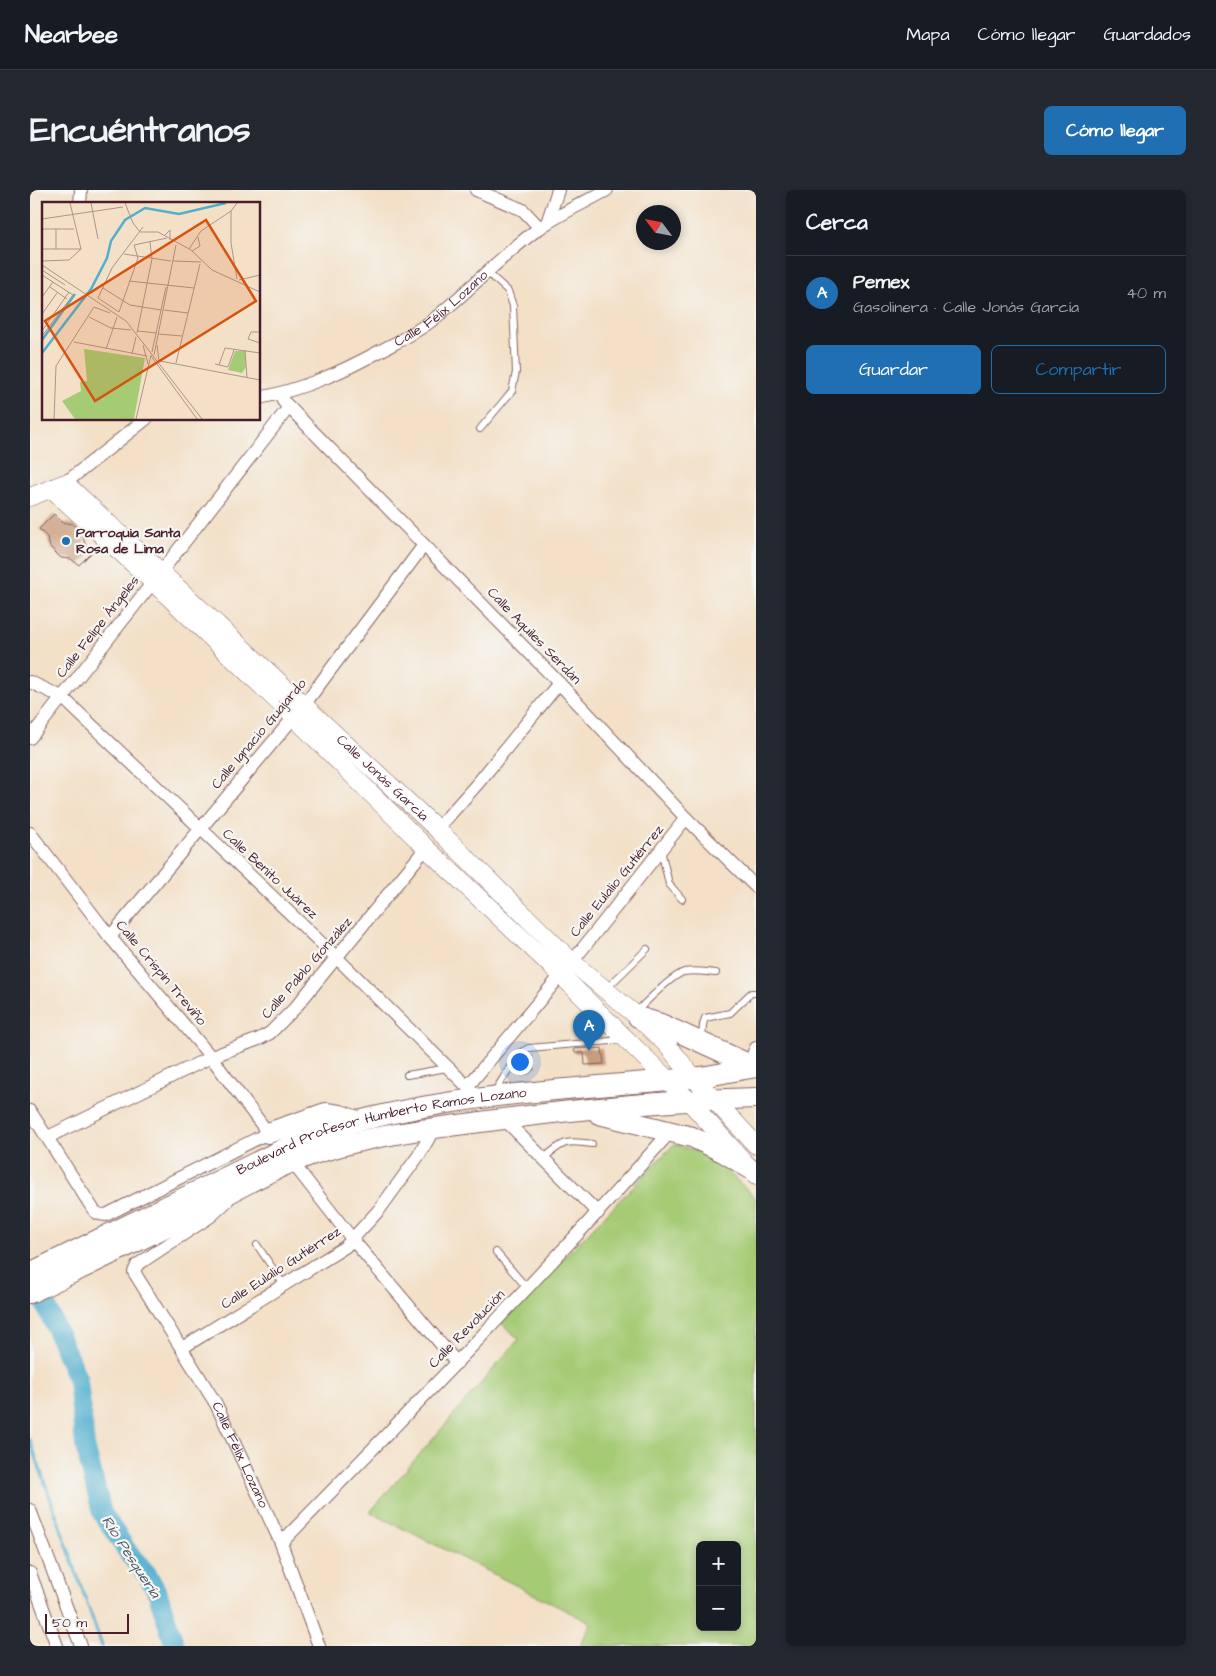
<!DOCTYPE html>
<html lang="es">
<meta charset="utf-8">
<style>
:root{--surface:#171b24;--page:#242831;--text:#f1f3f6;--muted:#9ea1a6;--line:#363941;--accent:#1f6fb2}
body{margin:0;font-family:"Architects Daughter",sans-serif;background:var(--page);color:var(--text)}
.controls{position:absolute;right:15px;bottom:15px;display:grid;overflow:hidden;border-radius:8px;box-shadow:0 2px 8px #0003}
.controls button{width:45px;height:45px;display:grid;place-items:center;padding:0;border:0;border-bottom:1px solid var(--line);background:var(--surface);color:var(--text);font:25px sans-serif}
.compass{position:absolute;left:606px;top:15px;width:45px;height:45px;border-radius:50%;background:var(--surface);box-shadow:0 2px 8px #0003;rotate:302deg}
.scale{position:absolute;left:15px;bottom:12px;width:84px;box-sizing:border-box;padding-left:5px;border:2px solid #4a1f2b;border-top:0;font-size:14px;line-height:18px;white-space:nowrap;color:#4a1f2b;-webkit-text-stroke:4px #f6f6f2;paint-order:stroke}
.you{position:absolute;left:489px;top:871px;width:18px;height:18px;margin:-12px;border:4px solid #fff;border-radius:50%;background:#1a73e8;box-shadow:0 0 0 8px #1a73e833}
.badge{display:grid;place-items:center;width:32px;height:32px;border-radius:50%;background:var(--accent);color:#fff;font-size:16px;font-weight:700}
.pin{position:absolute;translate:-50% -41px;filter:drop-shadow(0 1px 2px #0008)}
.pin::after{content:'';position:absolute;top:26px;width:18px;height:15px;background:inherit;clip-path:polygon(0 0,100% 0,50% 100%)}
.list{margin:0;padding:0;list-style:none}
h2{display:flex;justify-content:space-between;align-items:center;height:65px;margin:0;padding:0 20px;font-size:21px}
h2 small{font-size:16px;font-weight:400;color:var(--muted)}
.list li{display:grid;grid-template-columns:32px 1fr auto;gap:15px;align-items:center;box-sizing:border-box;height:75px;padding:0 20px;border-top:1px solid var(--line)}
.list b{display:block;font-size:19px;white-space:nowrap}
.list p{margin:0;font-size:16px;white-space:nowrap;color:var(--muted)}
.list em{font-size:16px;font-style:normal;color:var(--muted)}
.actions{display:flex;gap:10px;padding:15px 20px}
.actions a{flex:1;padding:11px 0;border:1px solid var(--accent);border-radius:8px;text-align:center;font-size:18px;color:var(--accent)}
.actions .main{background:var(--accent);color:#fff}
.map{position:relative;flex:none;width:726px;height:1456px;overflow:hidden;border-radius:8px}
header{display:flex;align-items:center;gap:30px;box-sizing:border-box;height:70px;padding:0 25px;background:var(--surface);border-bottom:1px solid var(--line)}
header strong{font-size:24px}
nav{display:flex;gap:28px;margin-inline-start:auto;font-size:18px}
.intro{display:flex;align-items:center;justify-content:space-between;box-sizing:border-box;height:120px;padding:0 30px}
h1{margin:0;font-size:35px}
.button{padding:12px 22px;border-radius:8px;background:var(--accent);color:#fff;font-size:18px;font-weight:700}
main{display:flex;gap:30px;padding:0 30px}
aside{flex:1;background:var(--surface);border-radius:8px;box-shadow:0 2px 8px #0003}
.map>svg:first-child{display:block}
.green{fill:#a6cb75;stroke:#787550;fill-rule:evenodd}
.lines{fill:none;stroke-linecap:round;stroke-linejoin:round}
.stream{stroke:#51afcf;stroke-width:3}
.river{stroke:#51afcf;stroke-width:20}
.building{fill:#c99c7e}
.lane-casing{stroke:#856362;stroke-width:8}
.street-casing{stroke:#856362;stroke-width:14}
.secondary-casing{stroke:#856362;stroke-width:19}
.primary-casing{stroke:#856362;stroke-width:22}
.lane{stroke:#fff;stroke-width:6}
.street{stroke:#fff;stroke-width:12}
.secondary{stroke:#fff;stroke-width:18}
.primary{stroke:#fff;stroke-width:20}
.poi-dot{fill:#1f6fb2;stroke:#f6f6f2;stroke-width:2}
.labels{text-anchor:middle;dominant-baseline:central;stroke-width:4.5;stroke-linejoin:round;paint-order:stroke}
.street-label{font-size:14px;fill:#4a1f2b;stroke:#f6f6f2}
.poi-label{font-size:14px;font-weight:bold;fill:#4a1f2b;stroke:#f6f6f2;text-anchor:start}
.water-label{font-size:15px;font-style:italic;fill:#4d596d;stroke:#f6f6f2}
.inset-river{fill:none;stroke:#51afcf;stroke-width:2.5}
.inset-road{fill:none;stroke:#af9389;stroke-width:1}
.view{fill:#d8530f;fill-opacity:0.15;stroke:#d8530f;stroke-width:2.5}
.inset-edge{fill:none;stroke:#4a1f2b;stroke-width:2.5}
</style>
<header>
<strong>Nearbee</strong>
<nav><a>Mapa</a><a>Cómo llegar</a><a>Guardados</a></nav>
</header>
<div class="intro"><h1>Encuéntranos</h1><a class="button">Cómo llegar</a></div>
<main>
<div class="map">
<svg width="726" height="1456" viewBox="0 0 726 1456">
<rect width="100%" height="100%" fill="#f6f6f2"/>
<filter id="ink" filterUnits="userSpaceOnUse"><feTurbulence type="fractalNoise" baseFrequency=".02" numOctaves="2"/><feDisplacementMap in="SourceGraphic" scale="10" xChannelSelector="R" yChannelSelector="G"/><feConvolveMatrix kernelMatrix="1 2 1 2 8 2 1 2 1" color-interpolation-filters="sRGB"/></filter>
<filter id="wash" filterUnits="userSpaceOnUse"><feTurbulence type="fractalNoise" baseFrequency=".0096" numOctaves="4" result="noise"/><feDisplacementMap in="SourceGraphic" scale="20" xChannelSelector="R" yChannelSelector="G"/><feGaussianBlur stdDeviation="1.12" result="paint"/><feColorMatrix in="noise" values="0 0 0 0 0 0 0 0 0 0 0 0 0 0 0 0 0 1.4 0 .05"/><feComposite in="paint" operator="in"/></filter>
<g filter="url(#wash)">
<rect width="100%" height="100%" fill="#f3e0c7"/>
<path class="green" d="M644 954 681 966 726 1008V1456H550L561 1433 340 1322 489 1149 471 1133ZM670 1355H707V1437H670Z"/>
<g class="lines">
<path class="stream" d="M0 1250 72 1456"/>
<path class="river" d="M2 1083 48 1190 55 1256 72 1323 100 1365 117 1384 128 1404 145 1456"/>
</g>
<g id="blocks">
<g class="building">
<path d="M24 324 32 332 43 334 52 343 55 354 62 362 49 375 41 369 31 368 20 357 17 347 9 339Z"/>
<path d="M562 858V859L572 858 574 874 555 875 554 863H545L544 859Z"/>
<path d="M502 865 504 880 493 881 492 868Z"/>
</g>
</g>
</g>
<g filter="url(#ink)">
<use href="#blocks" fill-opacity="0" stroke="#856362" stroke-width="1"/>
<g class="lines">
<defs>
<g id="lane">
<path d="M450 239 482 201 486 182 483 116 478 101 457 82"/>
<path d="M631 660 639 694 652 709"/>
<path d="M576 799 617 759"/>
<path d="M605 823C615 813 641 786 654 782 665 780 675 782 686 783"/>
<path d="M671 850C674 841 671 837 675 828L700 823 721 803H726"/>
<path d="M377 885 417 878"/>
<path d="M465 901 489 863 499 858 593 850"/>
<path d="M514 968C534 951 536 950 562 954"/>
<path d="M227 1055 254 1095"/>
<path d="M466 1062 497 1098"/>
</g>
<g id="street">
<path d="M446 0 493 20 510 38"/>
<path d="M50 14 51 0"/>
<path d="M517 33 528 0"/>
<path id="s1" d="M229 208C274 199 312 182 352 160 370 151 388 141 404 129 440 100 471 66 508 39 529 24 554 13 577 0"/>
<path d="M259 217 529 493 656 628 726 697"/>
<path d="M35 293 116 229"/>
<path d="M131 382 259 217 253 211"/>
<path d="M0 492 32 507 307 768 450 909"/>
<path d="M0 548 123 392"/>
<path d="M407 639 448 593 529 493"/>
<path d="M0 643 80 747 181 867 238 943 76 1025C70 1025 66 1024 63 1019L0 921"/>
<path d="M80 747 274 515 394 355"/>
<path d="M542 772 656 628"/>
<path d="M725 877C721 869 722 866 726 858"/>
<path d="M438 896 531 785"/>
<path d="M474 929 568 1023"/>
<path d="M18 947 181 867 229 849 240 843 265 818 396 658"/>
<path d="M262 972 323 1050 427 1173"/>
<path id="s2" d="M197 1011 181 1026 107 1075 104 1082 186 1214 251 1353 289 1456"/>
<path d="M152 1158 315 1057 349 1020 389 965 405 937"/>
<path d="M0 1320 51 1456"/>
<path d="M251 1353C383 1218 515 1083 641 941"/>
<path d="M0 1383 27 1456"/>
</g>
<g id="secondary">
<path d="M21 298 123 392 264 527 396 658 531 785 658 910 726 985"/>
<path id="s3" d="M0 307 35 293 407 639 542 772 608 827 637 855 664 888 726 955"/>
</g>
<g id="primary">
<path d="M608 827 631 834 725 877"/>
<path d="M569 924 662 947 693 962 719 978"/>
<path d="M238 943 296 923 310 925 327 931"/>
<path id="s4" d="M0 1083 284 944C406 904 535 900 662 888 684 886 705 880 726 877"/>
<path d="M0 1103C52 1078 104 1054 155 1027 199 1004 242 977 290 962 350 943 412 937 474 929 558 918 642 910 726 908"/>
</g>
</defs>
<use href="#lane" class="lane-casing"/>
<use href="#street" class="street-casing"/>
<use href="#secondary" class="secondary-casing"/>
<use href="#primary" class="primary-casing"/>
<use href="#lane" class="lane"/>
<use href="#street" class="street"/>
<use href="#secondary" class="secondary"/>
<use href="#primary" class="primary"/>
</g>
</g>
<circle class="poi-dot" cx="36" cy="351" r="5"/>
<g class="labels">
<g class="street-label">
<text stroke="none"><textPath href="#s1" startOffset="205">Calle Félix Lozano</textPath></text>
<text transform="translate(68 437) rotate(-52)">Calle Felipe Ángeles</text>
<text transform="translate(504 446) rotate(46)">Calle Aquiles Serdán</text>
<text transform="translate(229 544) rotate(-50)">Calle Ignacio Guajardo</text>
<text stroke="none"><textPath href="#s3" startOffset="471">Calle Jonás García</textPath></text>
<text transform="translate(240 684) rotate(43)">Calle Benito Juárez</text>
<text transform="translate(587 691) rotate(-51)">Calle Eulalio Gutiérrez</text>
<text transform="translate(277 778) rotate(-49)">Calle Pablo González</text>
<text transform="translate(131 783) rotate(50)">Calle Crispín Treviño</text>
<text stroke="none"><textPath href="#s4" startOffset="382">Boulevard Profesor Humberto Ramos Lozano</textPath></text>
<text transform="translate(251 1078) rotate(-33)">Calle Eulalio Gutiérrez</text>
<text transform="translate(437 1139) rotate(-46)">Calle Revolución</text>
<text stroke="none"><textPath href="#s2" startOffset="330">Calle Félix Lozano</textPath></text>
</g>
<g class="poi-label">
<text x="46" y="343">Parroquia Santa<tspan x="46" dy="16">Rosa de Lima</tspan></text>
</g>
<g class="water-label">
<text transform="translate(101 1367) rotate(57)">Río Pesquería</text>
</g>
</g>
<g transform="translate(12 12)">
<rect width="218" height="218" fill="#f3e0c7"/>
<path d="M42 147 103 156 92 217H33L20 199 39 189 38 180 45 179ZM193 149H203L204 165 200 171 186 168Z" fill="#a6cb75"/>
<path class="inset-river" d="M0 138 33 92M0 151 49 87 65 56 69 39 83 18 103 6 137 12 184 1"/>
<path class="inset-road" d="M28 1 39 47M49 1 56 37M83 1 91 21 98 30M189 9V41L195 77M0 17 81 5M0 27H32M98 30H116L149 48 170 68 218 90M122 34 128 28V38M92 43 96 56 77 110 56 96 70 66 101 25M92 43 125 36M0 47H39M14 47V27M147 47 159 29 189 9 195 1M150 49 158 44 156 35M82 52 129 59M0 59 27 58 39 47M131 59 159 60M0 63 84 119 160 217M0 68 23 83M0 73 31 93 0 134M197 78 218 73M87 79 152 86M8 85 25 97M61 86 88 103 119 108M0 95 11 80M122 108 146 111M0 112 15 91M47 115 69 126 89 128M0 129 27 90M96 129 114 131M218 130H209L206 137 218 141M95 131 110 57 108 40M116 132 140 134M32 140 105 154M101 143 106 162M115 143 117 159M64 147 75 115M203 148 205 176M110 150 124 85M90 152 94 135M112 153 134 43M109 154 155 217M118 159 218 178M134 161 158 62M173 162 186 165 192 148M177 163 183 146 218 151M12 217 14 164 52 105 68 111M94 217 109 153"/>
<path class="view" d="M164 18 214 99 53 199 3 119Z"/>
<rect width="218" height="218" class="inset-edge"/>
</g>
</svg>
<div class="controls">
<button>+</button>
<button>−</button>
</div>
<svg class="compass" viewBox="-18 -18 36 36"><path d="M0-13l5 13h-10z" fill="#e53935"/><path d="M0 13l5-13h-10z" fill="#9ea1a6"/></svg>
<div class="scale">50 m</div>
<div class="you"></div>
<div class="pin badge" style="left:559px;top:861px">A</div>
</div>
<aside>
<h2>Cerca<small></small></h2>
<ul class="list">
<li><span class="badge">A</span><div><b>Pemex</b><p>Gasolinera · Calle Jonás García</p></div><em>40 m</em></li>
</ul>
<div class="actions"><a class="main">Guardar</a><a>Compartir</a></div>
</aside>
</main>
